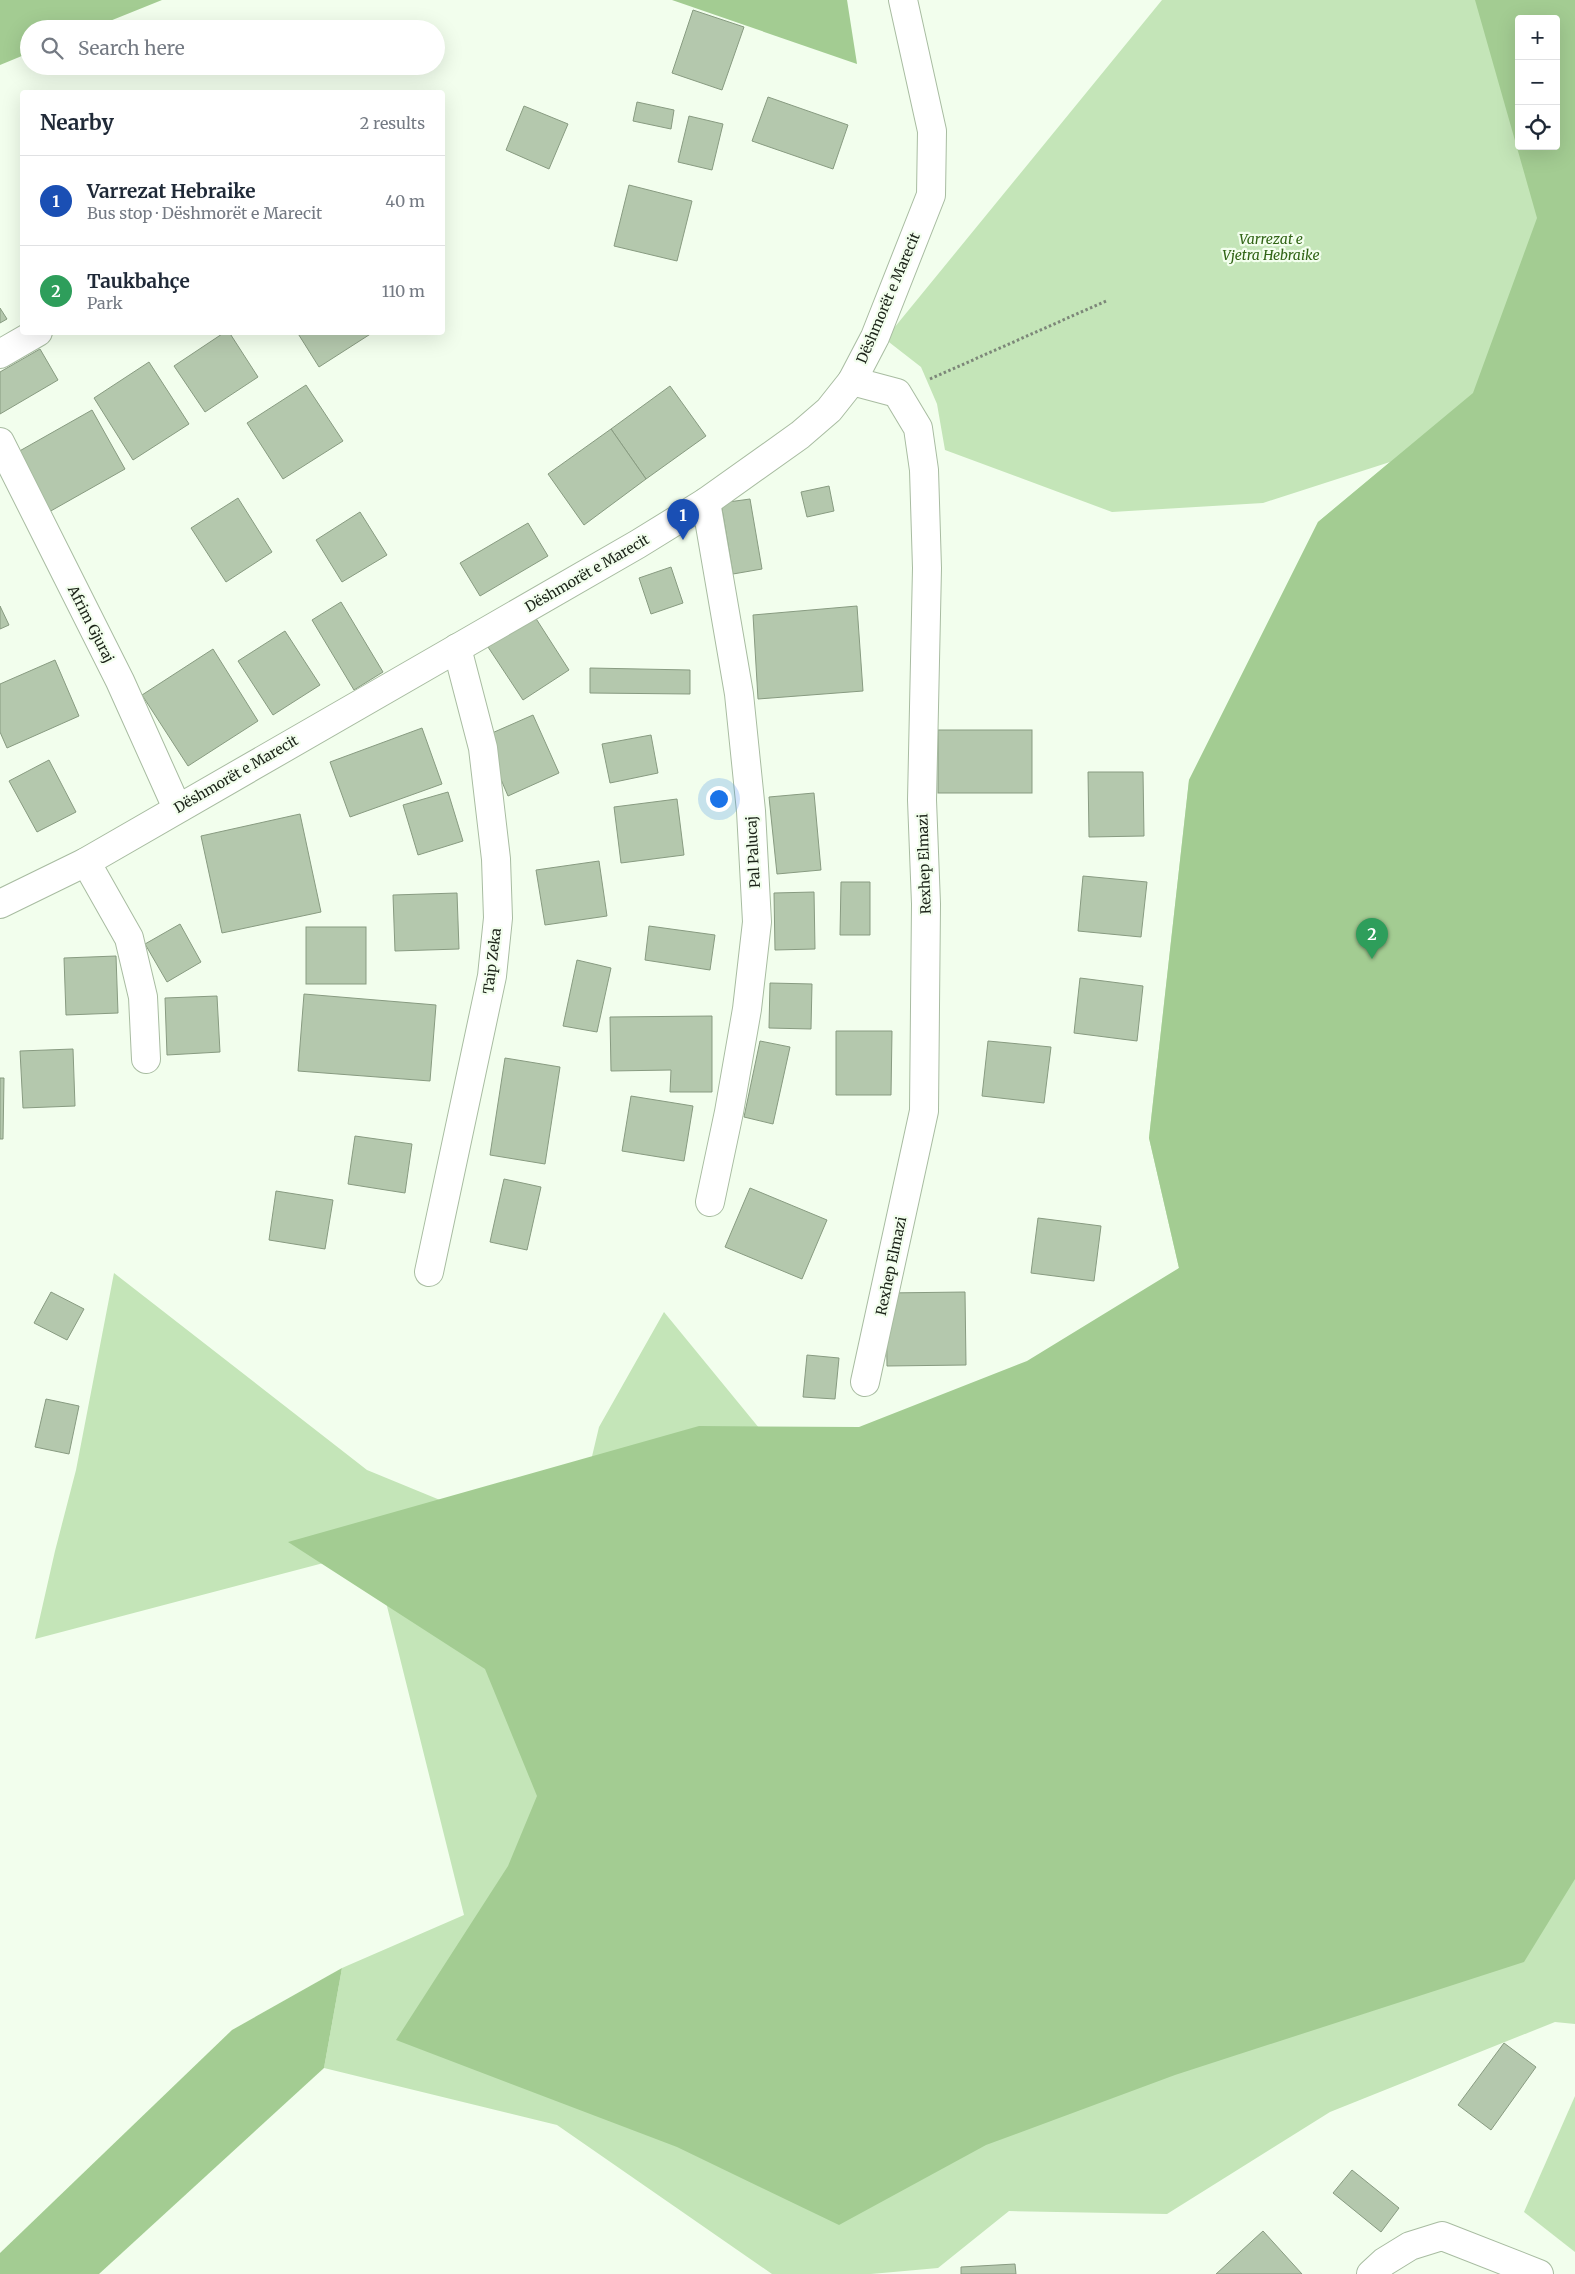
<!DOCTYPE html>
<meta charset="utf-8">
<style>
:root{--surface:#fff;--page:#f2f2f3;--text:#1f2937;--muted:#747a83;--line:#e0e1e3;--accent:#5940b8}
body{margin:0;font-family:Merriweather,serif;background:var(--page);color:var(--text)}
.controls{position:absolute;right:15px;top:15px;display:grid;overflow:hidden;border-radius:5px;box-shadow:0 5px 20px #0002}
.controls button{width:45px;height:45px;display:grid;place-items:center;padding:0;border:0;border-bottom:1px solid var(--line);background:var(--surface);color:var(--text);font:25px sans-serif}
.you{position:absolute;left:718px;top:798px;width:18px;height:18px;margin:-12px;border:4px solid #fff;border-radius:50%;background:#1a73e8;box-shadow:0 0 0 8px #1a73e833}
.badge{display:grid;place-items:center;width:32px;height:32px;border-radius:50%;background:var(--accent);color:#fff;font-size:16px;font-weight:700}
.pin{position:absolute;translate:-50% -41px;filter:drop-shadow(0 1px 2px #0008)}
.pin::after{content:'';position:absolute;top:26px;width:18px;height:15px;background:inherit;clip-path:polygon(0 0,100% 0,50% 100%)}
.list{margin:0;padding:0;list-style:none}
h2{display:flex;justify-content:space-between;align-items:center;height:65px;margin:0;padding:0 20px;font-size:21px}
h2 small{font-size:16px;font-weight:400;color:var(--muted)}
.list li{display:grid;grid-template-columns:32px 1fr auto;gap:15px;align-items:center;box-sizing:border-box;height:90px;padding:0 20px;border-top:1px solid var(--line)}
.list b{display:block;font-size:19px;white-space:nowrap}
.list p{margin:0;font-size:16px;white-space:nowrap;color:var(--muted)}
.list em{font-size:16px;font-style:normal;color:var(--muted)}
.icon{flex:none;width:28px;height:28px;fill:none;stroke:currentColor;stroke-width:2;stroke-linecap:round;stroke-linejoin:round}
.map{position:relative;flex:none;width:1575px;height:2274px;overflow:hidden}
.search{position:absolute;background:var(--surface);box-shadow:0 5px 20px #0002;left:20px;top:20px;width:425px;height:55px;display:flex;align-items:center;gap:12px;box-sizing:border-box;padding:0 18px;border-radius:28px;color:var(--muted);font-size:19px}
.panel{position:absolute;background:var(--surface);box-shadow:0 5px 20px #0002;left:20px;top:90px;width:425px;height:245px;border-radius:5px}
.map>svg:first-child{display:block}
.green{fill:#c4e5b8;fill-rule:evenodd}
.forest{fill:#a3cc92;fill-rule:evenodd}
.building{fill:#b4c8ad;stroke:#889b81}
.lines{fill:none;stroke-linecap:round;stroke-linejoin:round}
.minor-casing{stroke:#a8bca1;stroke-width:30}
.tertiary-casing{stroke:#a8bca1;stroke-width:30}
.path{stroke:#7d8779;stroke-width:3;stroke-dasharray:2.5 2.5;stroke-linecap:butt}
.minor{stroke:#fff;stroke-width:28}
.tertiary{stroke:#fff;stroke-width:28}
.labels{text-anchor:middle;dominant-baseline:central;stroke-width:4.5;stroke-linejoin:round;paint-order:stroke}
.park-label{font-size:14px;font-style:italic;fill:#316416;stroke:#f2feed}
.street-label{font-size:14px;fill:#1b2318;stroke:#f2feed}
</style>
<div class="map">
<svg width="1575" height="2274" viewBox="0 0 1575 2274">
<rect width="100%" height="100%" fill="#f2feed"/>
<g class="green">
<path d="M1162 0H1575V2024L1555 2022 1330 2112 1167 2214 1009 2211 938 2268 871 2274H772L557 2125 324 2068 342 1968 464 1915 373 1550 35 1639 55 1551 76 1470 114 1273 367 1470 569 1553 599 1427 664 1312 787 1462 982 1439 1179 1268 1149 1138 1189 780 1318 522 1390 462 1263 503 1112 512 945 450 937 404 921 367 885 339ZM1519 19H1556V146H1519Z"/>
<path d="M1575 2096V2252L1524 2212Z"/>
</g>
<g class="forest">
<path d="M0 0H162L90 29H29V53L0 65Z"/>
<path d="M672 0H847L857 64Z"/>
<path d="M1475 0H1575V1879L1524 1962 1175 2075 986 2145 839 2225 677 2147 396 2040 508 1866 537 1796 485 1669 288 1542 699 1426 859 1427 1027 1361 1179 1268 1149 1138 1189 780 1318 522 1473 393 1537 218ZM1519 19H1556V146H1519Z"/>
<path d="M342 1968 324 2068 99 2274H0V2253L232 2030Z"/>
</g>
<g class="building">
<path d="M693 10 744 27 722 90 672 73Z"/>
<path d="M204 66H229V72L204 73Z"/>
<path d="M768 97 848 125 833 169 752 141Z"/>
<path d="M637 102 674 110 671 129 633 121Z"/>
<path d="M524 106 568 124 549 169 506 150Z"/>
<path d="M689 116 723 124 712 170 678 162Z"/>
<path d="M629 185 692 201 677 261 614 246Z"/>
<path d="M0 308 7 319 0 323Z"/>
<path d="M225 332H229L258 377 205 412 174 366Z"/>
<path d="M297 332H372V333L319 367Z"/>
<path d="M40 349 58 380 0 414V372Z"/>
<path d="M149 362 189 424 133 460 94 398Z"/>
<path d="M306 385 343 441 283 479 247 423Z"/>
<path d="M670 386 706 436 646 479 611 429Z"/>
<path d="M92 410 125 469 49 512 16 453Z"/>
<path d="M611 429 646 479 584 525 548 474Z"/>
<path d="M829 486 834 511 807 517 801 492Z"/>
<path d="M238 498 272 552 226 582 191 528Z"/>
<path d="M750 499 762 569 733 574 721 503Z"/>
<path d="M360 512 387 555 342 582 316 540Z"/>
<path d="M528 523 548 556 480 596 460 563Z"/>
<path d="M671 567 683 603 651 614 639 578Z"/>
<path d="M341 602 383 672 354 690 312 620Z"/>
<path d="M0 606 9 625 0 629Z"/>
<path d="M857 606 863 691 758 699 753 615Z"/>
<path d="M535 617 569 670 523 700 488 647Z"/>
<path d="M285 631 320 685 273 715 238 661Z"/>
<path d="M213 649 258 721 188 766 142 695Z"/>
<path d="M55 660 79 716 7 748 0 732V684Z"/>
<path d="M590 668 690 670V694L590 693Z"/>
<path d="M533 715 559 773 508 796 483 737Z"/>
<path d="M422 728 442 784 350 817 330 762Z"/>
<rect x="938" y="730" width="94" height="63"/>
<path d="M651 735 658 773 610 783 602 744Z"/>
<path d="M49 760 76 812 37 832 9 781Z"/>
<path d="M1088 772H1143L1144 836 1089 837Z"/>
<path d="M448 792 463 841 418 855 403 805Z"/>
<path d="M814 793 821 870 777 874 769 797Z"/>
<path d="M677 799 684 855 621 863 614 807Z"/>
<path d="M300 814 321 912 222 933 201 836Z"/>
<path d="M599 861 607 916 545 925 536 870Z"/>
<path d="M1083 876 1147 882 1141 937 1078 931Z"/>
<path d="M841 882H870V935H840Z"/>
<path d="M814 892 815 949 775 950 774 893Z"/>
<path d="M457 893 459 949 395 951 393 895Z"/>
<path d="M180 924 201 962 167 982 145 944Z"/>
<path d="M649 926 715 935 710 970 645 960Z"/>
<rect x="306" y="927" width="60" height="57"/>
<path d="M116 956 118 1013 66 1015 64 958Z"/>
<path d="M577 960 611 968 597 1032 563 1026Z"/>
<path d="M1080 978 1143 986 1137 1041 1074 1033Z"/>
<path d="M770 983 812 984 811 1029 769 1028Z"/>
<path d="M304 994 436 1005 430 1081 298 1071Z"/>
<path d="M217 996 220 1052 167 1055 165 998Z"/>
<path d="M712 1016V1092H670L671 1070 611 1071 610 1017Z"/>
<path d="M836 1031H892L891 1095H836Z"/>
<path d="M760 1041 790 1047 773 1124 744 1117Z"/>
<path d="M988 1041 1051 1047 1044 1103 982 1096Z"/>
<path d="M73 1049 75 1106 23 1108 20 1051Z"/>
<path d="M505 1058 560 1067 545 1164 490 1155Z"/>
<path d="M0 1078H4L3 1139H0Z"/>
<path d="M631 1096 693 1106 684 1161 622 1151Z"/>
<path d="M355 1136 412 1144 405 1193 348 1184Z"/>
<path d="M504 1179 541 1187 527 1250 490 1242Z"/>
<path d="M750 1188 827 1220 802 1279 725 1247Z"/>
<path d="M276 1191 333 1200 325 1249 269 1240Z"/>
<path d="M1038 1218 1101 1226 1094 1281 1031 1273Z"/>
<path d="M51 1292 84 1309 67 1340 34 1323Z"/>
<path d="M965 1292 966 1365 887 1366 886 1293Z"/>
<path d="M807 1355 839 1358 835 1399 803 1397Z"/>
<path d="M46 1399 79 1406 69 1454 35 1447Z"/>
<path d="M1504 2043 1536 2067 1491 2130 1458 2105Z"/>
<path d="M1352 2170 1399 2208 1381 2232 1333 2193Z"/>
<path d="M1263 2231 1302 2274H1216Z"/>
<path d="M1015 2264 1016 2274H961V2267Z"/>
</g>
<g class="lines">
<defs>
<g id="minor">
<path d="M0 354 38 332"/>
<path d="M852 381 897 393 918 428 924 470 927 568 922 800 926 904 924 1111 865 1382"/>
<path d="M0 442 120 681 177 808"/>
<path d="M706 502 739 694 751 811 757 922 747 1009 729 1112 710 1202"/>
<path d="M86 862 129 938 143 997 146 1059"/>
<path d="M429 1272 492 976 498 918 496 859 483 748 457 648"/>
<path d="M1371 2274 1384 2262 1410 2246 1442 2236 1539 2274"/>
</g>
<path id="tertiary" d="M0 904 86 862 638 544 706 502 800 435 829 410 852 381 875 337 931 195 932 131 903 0"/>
</defs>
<use href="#minor" class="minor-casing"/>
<use href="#tertiary" class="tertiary-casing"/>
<path class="path" d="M930 379 1106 301"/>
<use href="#minor" class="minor"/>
<use href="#tertiary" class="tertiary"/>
</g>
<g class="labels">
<g class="park-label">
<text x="1271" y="239">Varrezat e<tspan x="1271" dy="16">Vjetra Hebraike</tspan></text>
</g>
<g class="street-label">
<text transform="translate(888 298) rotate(-67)">Dëshmorët e Marecit</text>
<text transform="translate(587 573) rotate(-30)">Dëshmorët e Marecit</text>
<text transform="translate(91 624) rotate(63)">Afrim Gjuraj</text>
<text transform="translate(236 774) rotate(-30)">Dëshmorët e Marecit</text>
<text transform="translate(753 852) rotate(-93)">Pal Palucaj</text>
<text transform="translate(924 864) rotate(-92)">Rexhep Elmazi</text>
<text transform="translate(492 961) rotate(-83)">Taip Zeka</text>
<text transform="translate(891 1266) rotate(-78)">Rexhep Elmazi</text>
</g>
</g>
</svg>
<div class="controls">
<button>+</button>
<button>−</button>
<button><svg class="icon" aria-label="locate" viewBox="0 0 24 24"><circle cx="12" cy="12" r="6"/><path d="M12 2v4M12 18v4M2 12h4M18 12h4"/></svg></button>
</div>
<div class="you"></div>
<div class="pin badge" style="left:683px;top:540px;background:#1a4fb4">1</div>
<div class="pin badge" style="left:1372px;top:959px;background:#2e9e5b">2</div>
<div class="search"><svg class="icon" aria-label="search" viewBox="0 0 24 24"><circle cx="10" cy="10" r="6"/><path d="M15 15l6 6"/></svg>Search here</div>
<section class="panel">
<h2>Nearby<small>2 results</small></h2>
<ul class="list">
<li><span class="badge" style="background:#1a4fb4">1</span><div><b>Varrezat Hebraike</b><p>Bus stop · Dëshmorët e Marecit</p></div><em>40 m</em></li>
<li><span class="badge" style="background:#2e9e5b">2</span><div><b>Taukbahçe</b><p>Park</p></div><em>110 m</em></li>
</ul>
</section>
</div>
